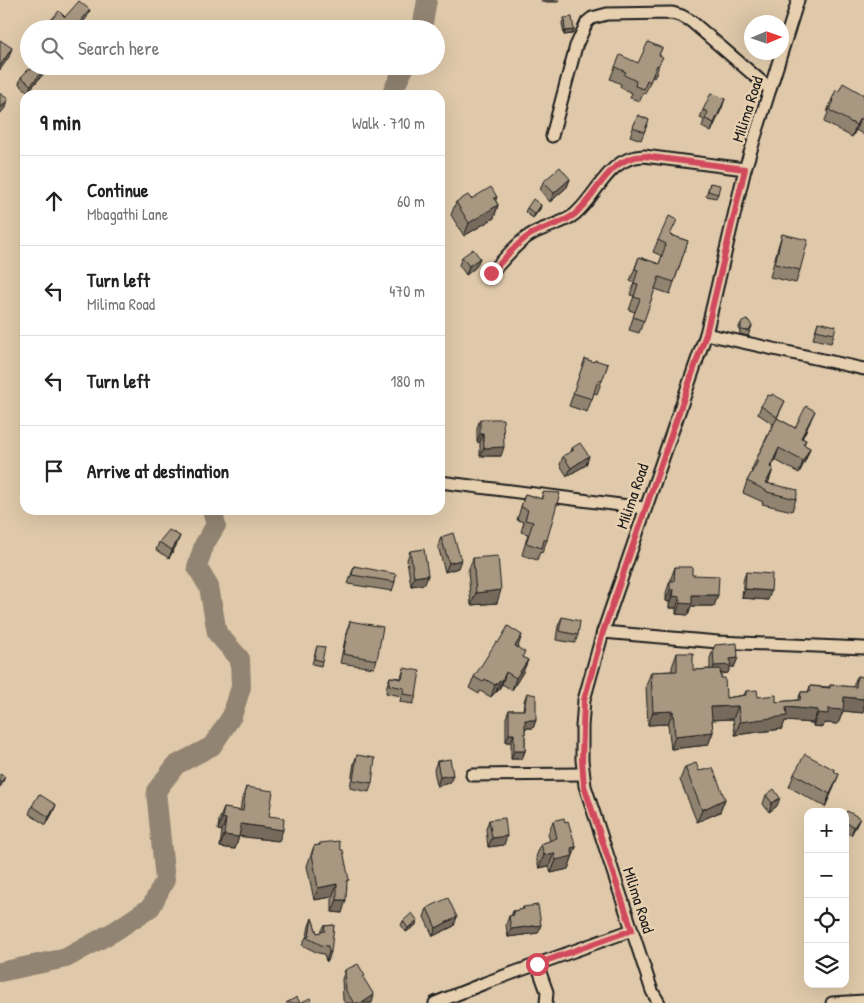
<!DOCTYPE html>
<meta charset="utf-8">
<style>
:root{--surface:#fff;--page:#f6f6f6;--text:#222;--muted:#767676;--line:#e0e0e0}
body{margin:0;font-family:"Patrick Hand",sans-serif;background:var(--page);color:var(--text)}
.controls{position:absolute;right:15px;bottom:15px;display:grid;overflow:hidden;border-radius:10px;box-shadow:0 5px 20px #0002}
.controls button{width:45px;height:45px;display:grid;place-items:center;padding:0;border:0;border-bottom:1px solid var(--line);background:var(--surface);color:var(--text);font:25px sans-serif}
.compass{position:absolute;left:744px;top:15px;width:45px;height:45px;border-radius:50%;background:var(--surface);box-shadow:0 5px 20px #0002;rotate:88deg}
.stop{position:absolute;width:15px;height:15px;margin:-11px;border:4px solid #d1495b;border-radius:50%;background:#fff}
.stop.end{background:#d1495b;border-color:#fff;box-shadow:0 1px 5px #0008}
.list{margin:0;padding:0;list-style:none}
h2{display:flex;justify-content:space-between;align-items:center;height:65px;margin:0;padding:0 20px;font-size:21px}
h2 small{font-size:16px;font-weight:400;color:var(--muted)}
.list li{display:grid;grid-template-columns:32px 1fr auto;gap:15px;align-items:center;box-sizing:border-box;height:90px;padding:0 20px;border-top:1px solid var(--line)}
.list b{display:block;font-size:19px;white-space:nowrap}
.list p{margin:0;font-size:16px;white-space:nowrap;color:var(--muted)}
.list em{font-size:16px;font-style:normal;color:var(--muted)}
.icon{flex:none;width:28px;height:28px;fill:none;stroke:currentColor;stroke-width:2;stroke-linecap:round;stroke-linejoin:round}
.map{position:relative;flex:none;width:864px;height:1003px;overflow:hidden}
.search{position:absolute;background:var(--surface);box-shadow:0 5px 20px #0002;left:20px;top:20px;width:425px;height:55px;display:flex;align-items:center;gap:12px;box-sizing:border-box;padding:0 18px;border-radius:28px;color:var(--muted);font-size:19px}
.panel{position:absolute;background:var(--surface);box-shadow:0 5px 20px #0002;left:20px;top:90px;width:425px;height:425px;border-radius:15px}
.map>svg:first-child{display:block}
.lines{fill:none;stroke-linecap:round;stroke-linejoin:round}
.river{stroke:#928472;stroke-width:20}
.minor-casing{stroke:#1c1c1c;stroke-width:15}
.minor{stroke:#e7d0b0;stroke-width:11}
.wall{fill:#908370;stroke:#1c1c1c}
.shaded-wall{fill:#766a5b;stroke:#1c1c1c}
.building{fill:#a89882;stroke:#1c1c1c}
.route{stroke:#d1495b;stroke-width:6}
.labels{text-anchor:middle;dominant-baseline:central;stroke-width:5;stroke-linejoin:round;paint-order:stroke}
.street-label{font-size:16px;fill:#1c1c1c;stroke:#e7d0b0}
</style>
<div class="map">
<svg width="864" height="1003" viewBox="0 0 864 1003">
<rect width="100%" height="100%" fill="#dfc9aa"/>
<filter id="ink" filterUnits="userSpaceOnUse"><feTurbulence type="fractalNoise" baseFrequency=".02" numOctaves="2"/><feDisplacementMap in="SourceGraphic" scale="10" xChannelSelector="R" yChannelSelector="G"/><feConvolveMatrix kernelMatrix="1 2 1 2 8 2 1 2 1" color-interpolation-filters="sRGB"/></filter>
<g filter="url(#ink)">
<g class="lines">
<g class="river">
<path d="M422 29 427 0"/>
<path d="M391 95 405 66"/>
<path d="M0 972 66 958 115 931 151 907 165 880 156 791 176 765 212 746 232 716 241 687 240 659 217 633 209 587 197 567 204 545 216 525 212 510"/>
</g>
<defs>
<g id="minor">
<path d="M552 136 576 46 587 22 592 18 607 14 672 13 682 16 691 21 770 89"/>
<path d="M491 273C502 262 516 243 530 235 543 227 565 223 575 214 599 193 608 157 644 156L745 169"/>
<path d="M706 334 864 369"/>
<path d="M440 482 644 508"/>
<path d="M603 632 718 642 864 648"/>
<path d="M472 775 583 774"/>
<path d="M537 964 547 992 546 1003"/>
<path d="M435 1003 485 983 632 930"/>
<path d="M659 1003 652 991 585 786 582 760V727L584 700 603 632 706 334 745 169 798 0"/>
<path d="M832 1003 864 1001"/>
</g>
</defs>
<use href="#minor" class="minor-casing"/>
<use href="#minor" class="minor"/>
</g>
<g class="wall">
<path d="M65 17H87L77 29H66L64 27 63 29H43Z"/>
<path d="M564 18 574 30 572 34 564 35 562 23Z"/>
<path d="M662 48 659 55 658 69 654 78 652 77 645 94 643 93 640 101 630 98 632 93 620 87 621 84 610 79 615 67 638 63Z"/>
<path d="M50 66 28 92 19 84 21 77 31 70Z"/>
<path d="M839 91 864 95V135L856 130 852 137 824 122 828 113 827 112 832 99Z"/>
<path d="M725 99 711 132 702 127 704 120 700 118 703 110Z"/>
<path d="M638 115 649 120 641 140 630 136Z"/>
<path d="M570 179 567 187 550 202 540 190 543 182Z"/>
<path d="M710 183 718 194 716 198 706 196Z"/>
<path d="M471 199 496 201 498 205 494 218 464 236 451 215 456 202Z"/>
<path d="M541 205 540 209 533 218 525 212 527 208Z"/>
<path d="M782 234 800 270 796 283 770 277 778 247Z"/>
<path d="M671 235 688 241 670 294 655 289 639 333 629 330 635 312 629 310 634 296 630 295 634 283 630 281 639 257 659 264 662 256 653 252 658 240Z"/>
<path d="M462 257 480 258 476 267 466 275 459 265Z"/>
<path d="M818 322 834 334 831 343 813 339Z"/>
<path d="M741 323 752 326 748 336 740 334 739 327Z"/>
<path d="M585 359 594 362 608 364 597 394 594 393 587 412 569 406Z"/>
<path d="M785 401 777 418 795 428 810 422 802 439 806 440 804 445 810 448 806 459 799 473 775 460 771 468 773 469 768 483 796 499 792 511 762 504 763 502 743 493 747 481 752 472 751 471 756 460 773 424 758 414 761 406Z"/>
<path d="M480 419 501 456H480V442H477V428Z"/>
<path d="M572 448 589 456 586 465 567 476 560 465 563 456 571 452Z"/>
<path d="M543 492 547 540 542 553 540 552 537 560 522 555 528 534 521 532 524 522 517 520 525 494 541 499Z"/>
<path d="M441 537 458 568 445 572 438 546Z"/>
<path d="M159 542 177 544 169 558 156 550Z"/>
<path d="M410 551 428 575 425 584 411 586 407 560Z"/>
<path d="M473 558 497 603 471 605 468 571Z"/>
<path d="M354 566 395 582 392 591 348 584Z"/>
<path d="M675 567 692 575 718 595 714 606H691L688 615 676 614V608H669V602L666 601V593L670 581H671V578Z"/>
<path d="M746 572 768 600 742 598 743 581Z"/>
<path d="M562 617 578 635 575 643 556 640 558 626Z"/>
<path d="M350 621 377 660 374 668 340 663 347 630Z"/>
<path d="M498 643 517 647 523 658 528 660 523 672 512 690 502 684 497 692H496L491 697 480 691 479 694 469 688 474 677Z"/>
<path d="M317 646 322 661 321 666 312 664Z"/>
<path d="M713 650 738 658 734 667H730L728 673 721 674V678L726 698 744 695 746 691 758 697 776 702 798 700 801 692H808L810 686 829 687 830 685 853 687 857 676 864 677V713L843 711 838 724 824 723 823 727 813 726V723L785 721 782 729 735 735 733 719 712 720 713 732 708 745 671 749 668 724 648 725 646 686 651 672 672 671V667L677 653 693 670 710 669V658Z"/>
<path d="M404 668 416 696 413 704 400 702 401 696 386 693 387 685 390 677 401 678Z"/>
<path d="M527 693 536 720 533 728H525V751L522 759H511V742H506V718L509 710H523L524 701Z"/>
<path d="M357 755 372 783 369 792 350 788 354 763Z"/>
<path d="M437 761 450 783 437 786 434 770Z"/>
<path d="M685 767 699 771 725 799 720 812 697 822 680 780Z"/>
<path d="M834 772V787L825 807 789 787 794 774Z"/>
<path d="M246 787 269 816 279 841 239 836 235 849 220 847 222 831 218 830 219 820 224 808 240 811 242 799Z"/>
<path d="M766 795 777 806 769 812 763 804Z"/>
<path d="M56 805 52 814 46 825 29 814 32 806Z"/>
<path d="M845 814 860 818 856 826 851 835 845 832Z"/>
<path d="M489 820 504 845 488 847 486 829Z"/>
<path d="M553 821 565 822 576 847 568 869 551 873 549 866 539 868 536 857 541 844 550 841 548 834Z"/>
<path d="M320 843 347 887 342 913 332 912V897L314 900 307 866 314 846 319 845Z"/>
<path d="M523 907 538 933 508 937 506 925 509 916H511L513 911 523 909Z"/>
<path d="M427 908 454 926 433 936 424 917Z"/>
<path d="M312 918 317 933 321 932 324 926 334 925 328 961H326L324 954 318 953 302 945 306 937 307 936 309 926Z"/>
<path d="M403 921 416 925 406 932 401 925Z"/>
<path d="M345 970 364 979 372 1003H345L343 1000 342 979Z"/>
</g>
<g class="shaded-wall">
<path d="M542 0H559L558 2H541Z"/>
<path d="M90 10 87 17 77 29H74L75 27Z"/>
<path d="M66 21 63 29H59Z"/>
<path d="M574 30 572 34 564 35 565 31Z"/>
<path d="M12 48 9 57 0 70V66Z"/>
<path d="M47 66H50L28 92 31 85Z"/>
<path d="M8 99 5 108 0 114V109Z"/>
<path d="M725 99 722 108 711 132 714 123Z"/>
<path d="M860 118 856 130 852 137 856 125Z"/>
<path d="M570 179 567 187 550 202 554 193Z"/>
<path d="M497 197 493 208 498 205 494 218 464 236 469 223 494 198Z"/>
<path d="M541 205 540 209 533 218 535 214Z"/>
<path d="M480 258 476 267 466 275 469 266Z"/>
<path d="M815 411 810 422 796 450 801 438Z"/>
<path d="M480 434H483L480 442H477Z"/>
<path d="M504 447 501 456H480L484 448Z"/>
<path d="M779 448 775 460 765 479 770 467Z"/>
<path d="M810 448 806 459 799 473 803 461Z"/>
<path d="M589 456 586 465 567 476 571 468Z"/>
<path d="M773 469 769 481 764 489 766 483Z"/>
<path d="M180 536 177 544 169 558 172 550Z"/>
<path d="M461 560 458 568 445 572 449 563Z"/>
<path d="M428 575 425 584 411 586 414 577Z"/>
<path d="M745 589 771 591 768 600 742 598Z"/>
<path d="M501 590 497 603 471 605 476 593Z"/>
<path d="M670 590H674L669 602 666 601Z"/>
<path d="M692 595H718L714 606H691L688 615 676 614 680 603Z"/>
<path d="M673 596 680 597 676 608H669Z"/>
<path d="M522 635 518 647 511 658 515 646Z"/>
<path d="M738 658 734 667H730L728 673 711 674 714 666 730 659Z"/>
<path d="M528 660 523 672 512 690 516 678Z"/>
<path d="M506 672 502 684 497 692 502 681Z"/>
<path d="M500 680 496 692 491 697 495 685Z"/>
<path d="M844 697 864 699V713L843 711 838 724 824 723 823 727 813 726 818 713 828 709Z"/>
<path d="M738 706 733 719 707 720 711 707Z"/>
<path d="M786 707 818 710 813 723 785 721 782 729 735 735 740 722Z"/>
<path d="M673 711 668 724 648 725 653 712Z"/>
<path d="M525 720H536L533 728H522Z"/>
<path d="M713 732 708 745 671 749 675 736Z"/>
<path d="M509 734H514L511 742H506Z"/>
<path d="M514 751H525L522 759H511Z"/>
<path d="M839 774 834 787 825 807 830 794Z"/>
<path d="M453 775 450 783 437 786 440 777Z"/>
<path d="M5 777 1 786 0 787V783Z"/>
<path d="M780 798 777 806 769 812 772 803Z"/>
<path d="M725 799 720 812 697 822 702 810Z"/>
<path d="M56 805 52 814 46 825 49 817Z"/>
<path d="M222 818 226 819 222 831 218 830Z"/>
<path d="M860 818 856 826 851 835 854 827Z"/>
<path d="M241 824 283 830 279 841 236 836Z"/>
<path d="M224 835 239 837 235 849 220 847Z"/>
<path d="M507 836 504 845 488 847 492 838Z"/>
<path d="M576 847 568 869 551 873 556 860 571 848Z"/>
<path d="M554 853 549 866 539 868 544 855Z"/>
<path d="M337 884 332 897 314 900 318 888Z"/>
<path d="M337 900H346L342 913 332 912Z"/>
<path d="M457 917 454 926 433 936 436 928Z"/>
<path d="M418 921 416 925 406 932 408 928Z"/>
<path d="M541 925 538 933 508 937 511 929Z"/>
<path d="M329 952H331L328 961H326Z"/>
<path d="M374 995 372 1003H362Z"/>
</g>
<g class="building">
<path d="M79 1 90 10 75 27 66 21 59 29H43L59 11 65 17Z"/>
<path d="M572 17 574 30 565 31 564 18Z"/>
<path d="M0 40 12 48 0 66Z"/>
<path d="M648 42 662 48 659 55 663 57 658 66 657 65 650 82 647 80 644 89 635 86 636 81 624 75 626 72 615 67 620 55 638 63Z"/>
<path d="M34 66H47L31 85 21 77 29 69 31 70Z"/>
<path d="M843 83 864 95V120L860 118 856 125 829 110 834 101 832 99 836 90 839 91Z"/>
<path d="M711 93 725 99 714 123 705 119 708 112 703 110Z"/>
<path d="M0 94H1L8 99 0 109Z"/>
<path d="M638 115 649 120 644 132 633 127Z"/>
<path d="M560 167 570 179 554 193 543 182Z"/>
<path d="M710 183 720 185 718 194 708 191Z"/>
<path d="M491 187 497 197 494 198 498 205 469 223 456 202 468 195 471 199Z"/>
<path d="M533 199 541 205 535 214 527 208Z"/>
<path d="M669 216 677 220 670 235 688 241 674 282 659 277 644 321 633 317 640 299 634 297 638 284 634 283 638 270 635 269 639 257 659 264 666 244 658 240Z"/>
<path d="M782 234 808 240 800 270 775 264Z"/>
<path d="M473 249 480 258 469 266 462 257Z"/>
<path d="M746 320 749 321 752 326 749 331 741 330V323Z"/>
<path d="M818 322 836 326 834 334 816 330Z"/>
<path d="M585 359 594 362 595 360 608 364 602 381 598 380 592 399 573 393Z"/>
<path d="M772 394 785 401 777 417 761 406 768 395 771 396Z"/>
<path d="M806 406 815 411 801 438 806 440 803 444 810 448 803 461 779 448 770 467 773 469 766 483 798 490 796 499 767 492V491L747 481 758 461 756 460 777 418 795 428Z"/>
<path d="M480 419H503L504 447 484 448 483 434H480Z"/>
<path d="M580 443 589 456 571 468 563 456 574 450 572 448Z"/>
<path d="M543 492 560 493 547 540H544L542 548 526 543 533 522 525 520 528 510 521 507 525 494 542 499Z"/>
<path d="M169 530 180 536 172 550 159 542Z"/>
<path d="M453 533 461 560 449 563 441 537Z"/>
<path d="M424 549 428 575 414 577 410 551Z"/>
<path d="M498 556 501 590 476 593 473 558Z"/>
<path d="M354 566 396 574 395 582 352 575Z"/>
<path d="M675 567H692V575L719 576 718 595H692V604L680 603V597L673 596 674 590H670V581H674Z"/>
<path d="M746 572 772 574 771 591 745 589Z"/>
<path d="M562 617 580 621 578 635 559 631Z"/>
<path d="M350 621 383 627 377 660 343 654Z"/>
<path d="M508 626 522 635 515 646 525 652 522 657 528 660 516 678 506 672 502 681 500 680 495 685 485 679 483 682 474 677 496 642 498 643Z"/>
<path d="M737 643 738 658 730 659 731 665 714 666 713 650 715 645Z"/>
<path d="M317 646 325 647 322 661 314 659Z"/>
<path d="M677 653H693V670L720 669 721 678H725L726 698 746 695V691L757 690 758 697 776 695V702L800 700 801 692H810V686L830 688V685L856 687 857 676 864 677V699L844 697 843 710 828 709V714L818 713V710L786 707 787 716 740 722 738 706 711 707 713 732 675 736 673 711 653 712 651 672 677 671Z"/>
<path d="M404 668 420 671 416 696 403 694 404 688 389 685 390 677 402 679Z"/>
<path d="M527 693 536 695V720H525V751H514V734H509V710H524Z"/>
<path d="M805 754 835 770 834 771 839 774 830 794 794 774Z"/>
<path d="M357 755 375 758 372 783 353 780Z"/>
<path d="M450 759 453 775 440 777 437 761Z"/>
<path d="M696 763 699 771 713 768 725 799 702 810 685 767Z"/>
<path d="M0 774 5 777 0 783Z"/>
<path d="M246 787 273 791 269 816 284 818 283 830 241 824 239 837 224 835 226 819 222 818 224 808 243 811Z"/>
<path d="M774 789 780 798 772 803 766 795Z"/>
<path d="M39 794 56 805 49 817 32 806Z"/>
<path d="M847 811 860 818 854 827 845 822V814Z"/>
<path d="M505 818 507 836 492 838 489 820Z"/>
<path d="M564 818 565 822 568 821 576 847 571 848 573 856 556 860 554 853 544 855 541 844 557 838 553 821Z"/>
<path d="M339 841 341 850H343L349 880 347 881 346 900H337V884L318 888 312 854 314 846 320 845V843Z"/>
<path d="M448 898 457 917 436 928 427 908Z"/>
<path d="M538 905 541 925 511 929 509 916 514 915 513 911 524 909 523 907Z"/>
<path d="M412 913 418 921 408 928 403 921Z"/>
<path d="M312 918 317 933 325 931 324 926 334 925 331 952H329L328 946 321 945 306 937 309 936Z"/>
<path d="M358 964 365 976 363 977 374 995 362 1003H354L346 991 345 970Z"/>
<path d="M297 997 300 1003H286Z"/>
<path d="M310 998 312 1003H300Z"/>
</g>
</g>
<g class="lines" filter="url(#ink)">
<path class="route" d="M491 273C502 262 516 243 530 235 543 227 565 223 575 214 599 193 608 157 644 156L745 169 706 334 603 632 584 700 582 760 584 786 632 930 537 964"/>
</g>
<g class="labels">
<g class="street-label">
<text transform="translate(747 109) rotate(-72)">Milima Road</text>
<text transform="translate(632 496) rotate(-71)">Milima Road</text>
<text transform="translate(639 900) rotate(72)">Milima Road</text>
</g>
</g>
</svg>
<div class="controls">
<button>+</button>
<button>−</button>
<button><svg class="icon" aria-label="locate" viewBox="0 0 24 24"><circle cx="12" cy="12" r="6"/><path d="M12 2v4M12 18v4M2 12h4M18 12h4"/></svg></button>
<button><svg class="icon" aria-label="layers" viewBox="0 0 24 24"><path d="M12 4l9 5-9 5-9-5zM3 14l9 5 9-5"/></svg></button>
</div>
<svg class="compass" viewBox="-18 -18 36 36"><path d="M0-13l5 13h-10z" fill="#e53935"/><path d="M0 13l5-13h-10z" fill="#767676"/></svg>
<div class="stop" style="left:537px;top:964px"></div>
<div class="stop end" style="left:491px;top:273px"></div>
<div class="search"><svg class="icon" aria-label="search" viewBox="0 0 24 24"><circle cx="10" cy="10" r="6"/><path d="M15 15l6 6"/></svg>Search here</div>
<section class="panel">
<h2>9 min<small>Walk · 710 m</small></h2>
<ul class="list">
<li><svg class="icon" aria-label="ahead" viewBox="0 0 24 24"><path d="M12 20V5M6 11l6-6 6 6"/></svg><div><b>Continue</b><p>Mbagathi Lane</p></div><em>60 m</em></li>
<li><svg class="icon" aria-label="left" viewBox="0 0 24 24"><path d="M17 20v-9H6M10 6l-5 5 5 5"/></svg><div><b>Turn left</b><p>Milima Road</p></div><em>470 m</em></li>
<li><svg class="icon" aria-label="left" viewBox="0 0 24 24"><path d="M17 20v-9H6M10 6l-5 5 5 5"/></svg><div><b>Turn left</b></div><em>180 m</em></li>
<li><svg class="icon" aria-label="arrive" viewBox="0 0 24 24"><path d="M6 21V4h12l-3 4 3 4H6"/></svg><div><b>Arrive at destination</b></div></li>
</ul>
</section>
</div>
